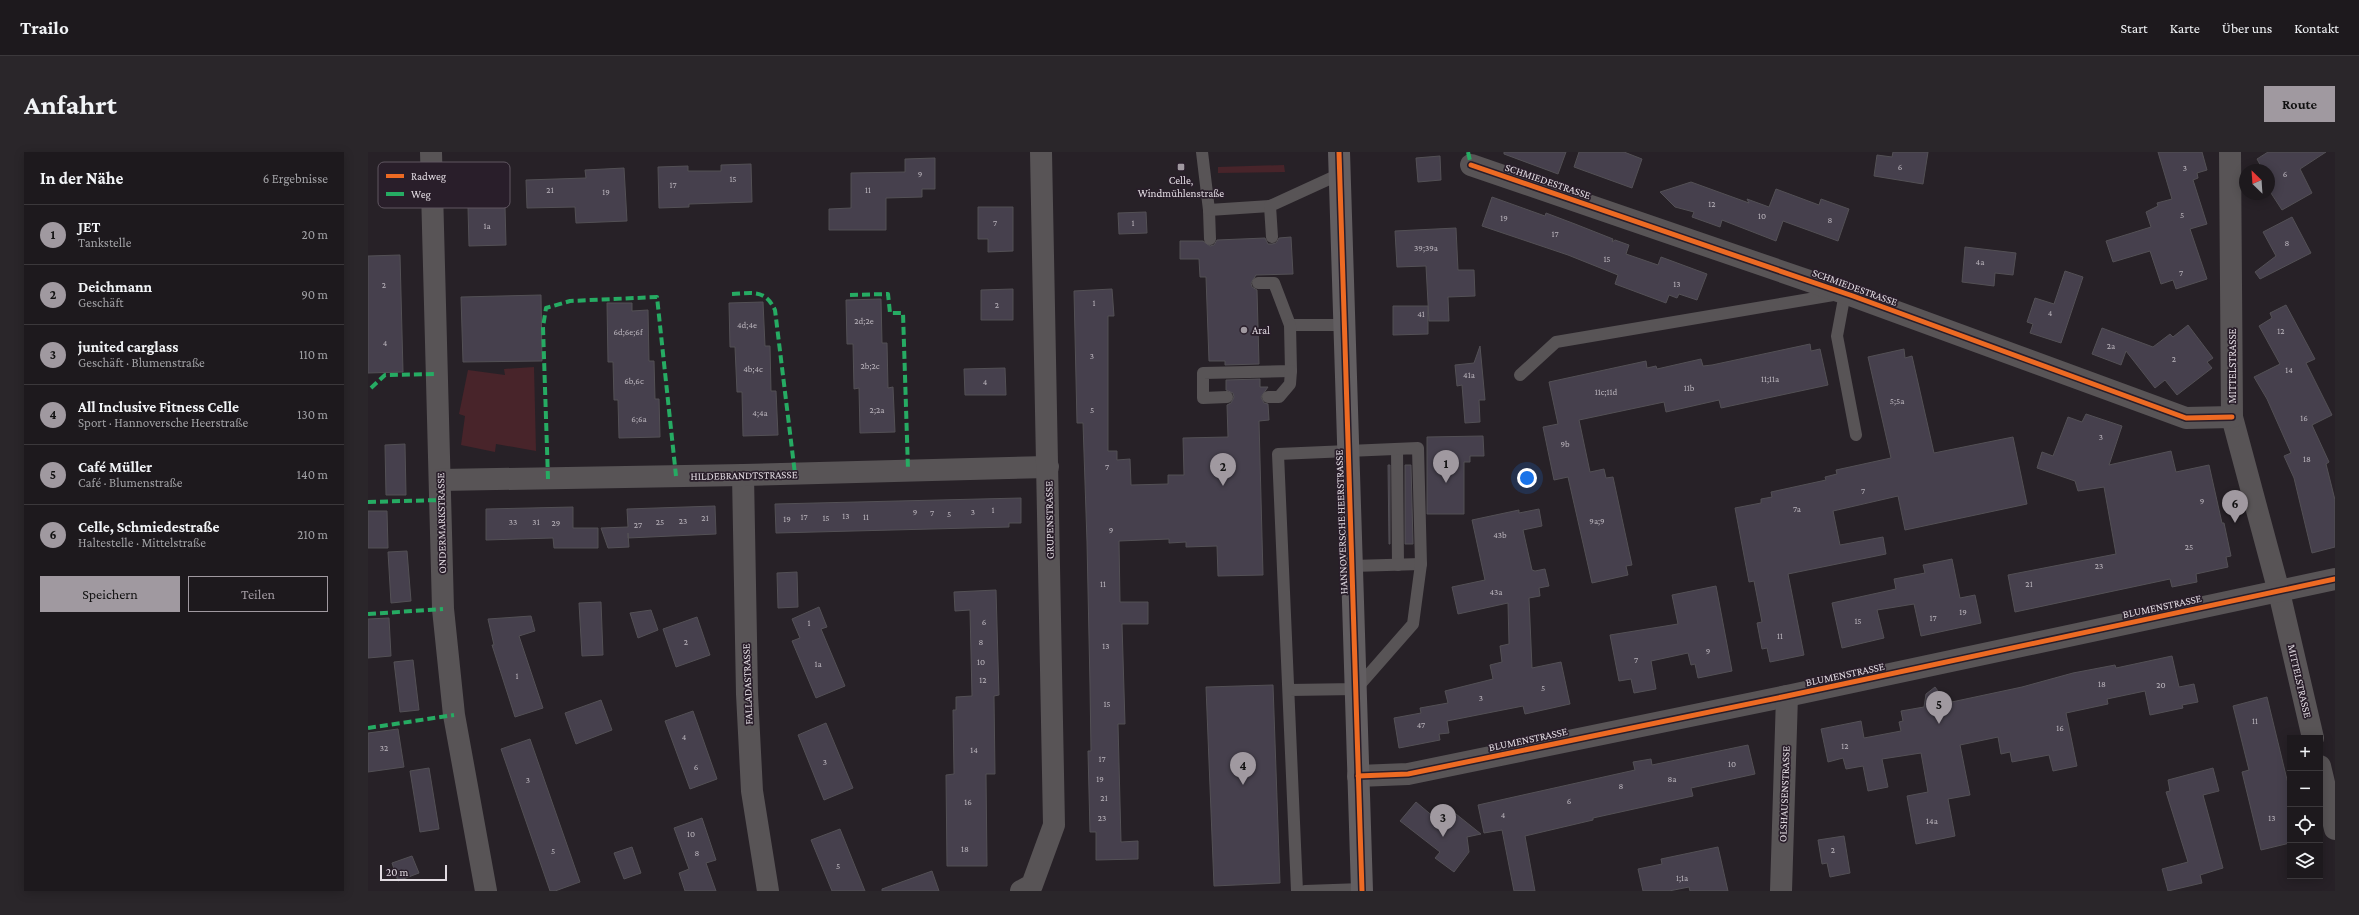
<!DOCTYPE html>
<html lang="de">
<meta charset="utf-8">
<style>
:root{--surface:#1d191d;--page:#2a262a;--text:#f1f3f6;--muted:#a0a0a4;--line:#3b383b;--accent:#a099a0}
body{margin:0;font-family:"Crimson Pro",serif;background:var(--page);color:var(--text)}
.controls{position:absolute;right:12px;bottom:12px;display:grid;overflow:hidden;border-radius:0px;box-shadow:0 2px 10px #0003}
.controls button{width:36px;height:36px;display:grid;place-items:center;padding:0;border:0;border-bottom:1px solid var(--line);background:var(--surface);color:var(--text);font:20px sans-serif}
.compass{position:absolute;left:1871px;top:12px;width:36px;height:36px;border-radius:50%;background:var(--surface);box-shadow:0 2px 10px #0003;rotate:335deg}
.scale{position:absolute;left:12px;bottom:10px;width:67px;box-sizing:border-box;padding-left:4px;border:2px solid #e1dae1;border-top:0;font-size:11px;line-height:14px;white-space:nowrap;color:#e1dae1;-webkit-text-stroke:3px #291e2a;paint-order:stroke}
.you{position:absolute;left:1159px;top:326px;width:14px;height:14px;margin:-10px;border:3px solid #fff;border-radius:50%;background:#1a73e8;box-shadow:0 0 0 6px #1a73e833}
.badge{display:grid;place-items:center;width:26px;height:26px;border-radius:50%;background:var(--accent);color:#111;font-size:13px;font-weight:700}
.pin{position:absolute;translate:-50% -33px;filter:drop-shadow(0 1px 2px #0008)}
.pin::after{content:'';position:absolute;top:21px;width:14px;height:12px;background:inherit;clip-path:polygon(0 0,100% 0,50% 100%)}
.list{margin:0;padding:0;list-style:none}
h2{display:flex;justify-content:space-between;align-items:center;height:52px;margin:0;padding:0 16px;font-size:17px}
h2 small{font-size:13px;font-weight:400;color:var(--muted)}
.list li{display:grid;grid-template-columns:26px 1fr auto;gap:12px;align-items:center;box-sizing:border-box;height:60px;padding:0 16px;border-top:1px solid var(--line)}
.list b{display:block;font-size:15px;white-space:nowrap}
.list p{margin:0;font-size:13px;white-space:nowrap;color:var(--muted)}
.list em{font-size:13px;font-style:normal;color:var(--muted)}
.actions{display:flex;gap:8px;padding:12px 16px}
.actions a{flex:1;padding:9px 0;border:1px solid var(--accent);border-radius:0px;text-align:center;font-size:14px;color:var(--accent)}
.actions .main{background:var(--accent);color:#111}
.icon{flex:none;width:22px;height:22px;fill:none;stroke:currentColor;stroke-width:2;stroke-linecap:round;stroke-linejoin:round}
.map{position:relative;flex:none;width:1967px;height:739px;overflow:hidden;border-radius:0px}
header{display:flex;align-items:center;gap:24px;box-sizing:border-box;height:56px;padding:0 20px;background:var(--surface);border-bottom:1px solid var(--line)}
header strong{font-size:19px}
nav{display:flex;gap:22px;margin-inline-start:auto;font-size:14px}
.intro{display:flex;align-items:center;justify-content:space-between;box-sizing:border-box;height:96px;padding:0 24px}
h1{margin:0;font-size:28px}
.button{padding:10px 18px;border-radius:0px;background:var(--accent);color:#111;font-size:14px;font-weight:700}
main{display:flex;gap:24px;padding:0 24px}
aside{flex:1;background:var(--surface);border-radius:0px;box-shadow:0 2px 10px #0003}
.map>svg:first-child{display:block}
.green{fill:#48242a}
.building{fill:#46404d;stroke:#535055}
.lines{fill:none;stroke-linecap:round;stroke-linejoin:round}
.lane{stroke:#585456;stroke-width:12}
.street{stroke:#585456;stroke-width:22}
.primary{stroke:#625e61;stroke-width:22}
.quiet{stroke:#26ab63;stroke-width:4;stroke-dasharray:8 4;stroke-linecap:butt}
.cycleway-casing{stroke:#291e2a;stroke-width:8}
.cycleway{stroke:#ed6a23;stroke-width:5}
.poi-dot{fill:#a099a0;stroke:#291e2a;stroke-width:1.5}
.labels{text-anchor:middle;dominant-baseline:central;stroke-width:3.5;stroke-linejoin:round;paint-order:stroke}
.number-label{font-size:9px;fill:#bab4bc}
.poi-label{font-size:11px;fill:#e1dae1;stroke:#291e2a}
.street-label{font-size:11px;fill:#e1dae1;stroke:#291e2a}
.key{fill:#291e2a;stroke:#605661;stroke-width:1}
.key-label{font-size:11px;fill:#e1dae1}
</style>
<header>
<strong>Trailo</strong>
<nav><a>Start</a><a>Karte</a><a>Über uns</a><a>Kontakt</a></nav>
</header>
<div class="intro"><h1>Anfahrt</h1><a class="button">Route</a></div>
<main>
<aside>
<h2>In der Nähe<small>6 Ergebnisse</small></h2>
<ul class="list">
<li><span class="badge">1</span><div><b>JET</b><p>Tankstelle</p></div><em>20 m</em></li>
<li><span class="badge">2</span><div><b>Deichmann</b><p>Geschäft</p></div><em>90 m</em></li>
<li><span class="badge">3</span><div><b>junited carglass</b><p>Geschäft · Blumenstraße</p></div><em>110 m</em></li>
<li><span class="badge">4</span><div><b>All Inclusive Fitness Celle</b><p>Sport · Hannoversche Heerstraße</p></div><em>130 m</em></li>
<li><span class="badge">5</span><div><b>Café Müller</b><p>Café · Blumenstraße</p></div><em>140 m</em></li>
<li><span class="badge">6</span><div><b>Celle, Schmiedestraße</b><p>Haltestelle · Mittelstraße</p></div><em>210 m</em></li>
</ul>
<div class="actions"><a class="main">Speichern</a><a>Teilen</a></div>
</aside>
<div class="map">
<svg width="1967" height="739" viewBox="0 0 1967 739">
<rect width="100%" height="100%" fill="#272127"/>
<g class="green">
<path d="M916 13 917 20 850 21V15Z"/>
<path d="M166 215 168 299 128 292 127 300 93 293 97 264 91 262 100 218 137 223 136 217Z"/>
</g>
<g class="building">
<path d="M1136 0H1198L1190 22 1136 2Z"/>
<path d="M1211 0H1256L1274 7 1264 36 1206 15Z"/>
<path d="M1525 0H1560L1555 32 1506 24 1509 3 1524 5Z"/>
<path d="M1790 0H1834L1839 18 1829 21 1830 26 1825 28 1839 72 1822 77 1839 127 1808 137 1805 128 1793 132 1782 99 1745 110 1738 89 1783 75 1778 60 1790 54 1789 51 1804 47Z"/>
<path d="M1900 0H1958L1932 17 1944 41 1914 58 1901 38V18H1895L1889 7Z"/>
<path d="M1072 4 1073 28 1050 30 1048 6Z"/>
<path d="M567 6V37H554V45L518 46V78H461V57L483 56V21L537 20V7Z"/>
<path d="M383 12 384 50 321 52V55L291 56 290 15 320 14V19H353V13Z"/>
<path d="M256 16 259 69 208 71 207 55 159 56 158 28 218 26 217 18Z"/>
<path d="M1323 30 1381 51 1379 47 1401 55 1408 37 1451 53 1453 47 1481 57 1470 89 1415 69 1408 89 1354 68 1352 75 1324 65 1326 60 1307 55 1292 40Z"/>
<path d="M1124 45 1177 64 1178 61 1207 72 1245 87 1244 90 1247 88 1261 93 1258 102 1290 113 1293 105 1339 122 1329 148 1311 142 1309 146 1301 143 1298 151 1247 132 1250 123 1200 103 1114 74Z"/>
<path d="M137 54 138 93 101 94 100 55Z"/>
<path d="M610 55H645V99L620 100V87H610Z"/>
<path d="M778 60 779 81 751 82 750 61Z"/>
<path d="M1924 65 1943 101 1892 127 1887 120 1908 104 1895 80Z"/>
<path d="M1088 76 1090 118H1106L1107 144 1080 145 1081 169H1061L1058 114 1029 115 1027 79Z"/>
<path d="M923 85 925 122 888 123 883 131 884 135 889 138 891 212 857 213V209H841L838 125H832L831 107H812V89H835L842 94 846 93 849 88 897 86 900 92H904L908 91 911 86Z"/>
<path d="M1597 95 1648 101 1645 123 1627 121 1626 134 1594 130Z"/>
<path d="M32 103 35 220 0 221V104Z"/>
<path d="M1697 119 1715 125 1693 191 1662 181 1665 172 1659 170 1667 146 1686 152Z"/>
<path d="M645 137V168H613V138Z"/>
<path d="M744 137 746 164H740V299H749V308L762 307 763 333 800 332V323H816L815 286 860 285 859 253 863 251 866 245 865 241 858 238V228L892 227V235H900L893 245 896 251 900 252 901 268 891 269 895 423 850 424 849 394 818 395V390L801 391V387L751 389 752 450H780V472H754L757 572H750L753 690 770 689V707L728 708V680H722L720 599H723L722 533 719 390 715 271H709L706 139Z"/>
<path d="M173 143 174 209 95 210 93 145Z"/>
<path d="M513 147 514 191H519L520 236 525 235 527 280 492 281 491 236 486 237 485 192H479L478 148Z"/>
<path d="M395 150 397 194H402L403 239H408L410 283 375 284 374 240H369L367 195H362L361 151Z"/>
<path d="M239 151H264V159L280 158 281 209H286L287 247H291L292 285 251 286 250 248H246L245 210H240Z"/>
<path d="M1918 153 1947 207 1938 211 1964 263 1944 273 1961 310 1958 312 1967 348V395L1944 401 1926 326 1916 304 1923 301 1899 247 1886 225 1912 212 1891 174 1904 166 1902 161Z"/>
<path d="M1025 154H1060V182L1025 183Z"/>
<path d="M1820 173 1845 206 1839 210 1844 216 1809 243 1797 228 1787 236 1758 199 1753 213 1724 202 1734 176 1785 195 1802 182 1805 185Z"/>
<path d="M1442 192 1443 199 1452 197 1460 233 1353 256 1351 248 1298 260 1296 250 1211 268 1222 320 1236 317 1238 326 1245 325 1264 413 1258 414 1260 423 1224 431 1200 325 1186 328 1175 275 1190 272 1181 230 1278 209 1279 216 1288 214 1289 217 1333 207 1335 214 1344 213Z"/>
<path d="M1112 194 1117 248H1111L1112 270 1097 271 1094 233 1089 234 1087 213 1106 211Z"/>
<path d="M1536 197 1537 206 1544 204 1566 301 1645 285 1659 352 1537 378 1530 344 1465 359 1472 393 1515 385 1518 402 1420 422 1436 503 1402 510 1399 496 1394 497 1389 471 1394 470 1386 429 1381 430 1367 356 1393 351V347L1404 345 1403 340 1458 328 1457 325 1469 322 1468 318 1523 306 1500 205Z"/>
<path d="M637 216 638 243H597L596 217Z"/>
<path d="M1718 262 1754 274 1741 313 1803 299 1808 320 1841 313 1854 371H1856L1863 404 1858 405 1860 415 1828 422 1829 430 1804 435 1802 427 1647 460 1640 423 1748 402 1736 335 1710 339 1707 329 1669 316 1674 300 1685 304 1700 265 1714 270Z"/>
<path d="M1115 284 1116 304H1102V310H1096V362H1059V285Z"/>
<path d="M37 292 38 343H18L17 293Z"/>
<path d="M1020 313H1022V392H1021Z"/>
<path d="M1037 313H1043L1045 392H1037Z"/>
<path d="M653 346V371H641V375L408 381 407 352Z"/>
<path d="M347 354 348 382 260 386V381L261 395 240 396 233 376 260 375 259 357Z"/>
<path d="M205 355V376H230V396H186L185 386 118 388V357Z"/>
<path d="M1171 357 1174 374 1155 378 1164 418 1167 419 1177 417 1181 434 1171 436 1172 444 1161 446 1164 516 1193 510 1202 552 1157 562 1155 554 1079 569 1081 581 1071 582 1072 588 1031 596 1026 566 1053 561 1052 556 1080 551 1077 539 1125 527 1122 513 1134 510 1132 494 1141 492 1140 451 1090 462 1084 435 1117 428 1104 368 1151 358V361Z"/>
<path d="M0 359H19L20 396H0Z"/>
<path d="M39 399 43 449 23 451 20 400Z"/>
<path d="M1584 407 1592 446 1607 443 1613 471 1553 484 1546 452 1509 458 1516 486 1474 496 1464 451 1528 437 1526 427 1557 421 1555 413Z"/>
<path d="M429 420 430 455 410 456 409 421Z"/>
<path d="M1348 434 1364 519 1330 526 1327 512 1323 513 1320 501 1283 509 1288 537 1266 541 1263 527 1251 529 1242 483 1310 472 1304 443Z"/>
<path d="M628 438 631 543 626 544 627 622H618L619 714H579L578 623 586 622 585 558H588V545L604 544 602 458 587 459 586 440Z"/>
<path d="M233 450 235 503 214 504 211 451Z"/>
<path d="M451 455 459 475 453 477 477 534 448 546 424 489 432 486 424 467Z"/>
<path d="M283 458 290 478 270 486 262 461Z"/>
<path d="M163 464 167 479 151 484 175 556 147 565 124 493H126L120 467Z"/>
<path d="M329 465 342 503 308 515 295 477Z"/>
<path d="M21 466 23 504 0 506V467Z"/>
<path d="M1804 504 1811 535 1826 532 1830 550 1814 553 1815 556 1782 563 1777 539 1739 547 1740 552 1698 561 1709 614 1685 619 1681 603 1644 610 1642 600 1633 602 1630 585 1592 593 1602 643 1580 647 1587 684 1548 692 1539 644 1560 640 1553 601 1514 607 1520 635 1500 639 1495 614 1478 617 1475 606 1460 610 1453 577 1493 569 1496 586 1533 579 1531 570 1535 569 1533 559 1556 555 1558 542 1567 535 1579 551 1654 535 1705 521 1747 513 1748 516Z"/>
<path d="M45 508 51 558 32 560 26 510Z"/>
<path d="M905 533 912 731 846 734 838 535Z"/>
<path d="M1899 545 1922 640V691L1893 698 1874 620 1881 618 1865 554Z"/>
<path d="M233 548 244 578 208 592 197 561Z"/>
<path d="M325 559 349 627 322 637 297 569Z"/>
<path d="M458 571 485 636 456 648 430 583Z"/>
<path d="M30 577 36 615 0 620V581Z"/>
<path d="M162 587 212 730 187 739H182L133 597Z"/>
<path d="M1380 593 1387 622 1323 636 1325 644 1225 666V668L1157 684 1167 739H1146L1134 678 1116 681 1110 653 1267 618 1265 610 1283 607 1284 613Z"/>
<path d="M61 616 71 677 52 680 42 619Z"/>
<path d="M1845 616 1851 639 1835 643 1855 716 1832 723 1834 731 1800 739 1794 717 1820 710 1798 640 1802 639 1800 628Z"/>
<path d="M1048 650 1067 666 1078 654 1113 682 1099 685 1101 700 1086 720 1067 706 1072 700 1032 669Z"/>
<path d="M334 666 348 708 338 711 348 739H317L311 721 321 717 306 676Z"/>
<path d="M472 677 497 739H464L443 688Z"/>
<path d="M1476 684 1482 721 1462 725 1459 711 1454 712 1450 688Z"/>
<path d="M264 695 273 721 256 727 246 701Z"/>
<path d="M1350 695 1360 739H1322L1321 735 1301 739H1275L1270 717 1294 712 1293 707Z"/>
<path d="M44 704 51 721 30 729 24 711Z"/>
<path d="M564 719 571 739H514V737Z"/>
</g>
<g class="lines">
<g class="lane">
<path d="M834 0 841 58 842 87"/>
<path d="M841 58 902 54"/>
<path d="M904 85 902 54 972 22"/>
<path d="M890 131H906L922 173H976"/>
<path d="M1152 223 1188 190 1477 141 1469 184 1488 283"/>
<path d="M859 245 835 246V221L923 219 922 173"/>
<path d="M900 245H911L922 232 923 219"/>
<path d="M1029 297 1030 413"/>
<path d="M984 414 1053 412"/>
<path d="M921 538 988 537 1045 472 1053 412 1050 296 910 302 929 739"/>
<path d="M937 739 994 737"/>
</g>
<g class="street">
<path d="M63 0 75 457 86 563 118 739"/>
<path d="M1862 0 1864 265 1911 440 1945 586"/>
<path d="M1103 13 1485 144 1818 266 1864 265"/>
<path d="M375 323 379 542 384 639 400 739"/>
<path d="M72 328 375 323 680 315"/>
<path d="M1952 614 1967 677"/>
<path d="M990 624 1040 622 1419 544 1967 427"/>
<path d="M653 739 664 733 686 673 673 0"/>
<path d="M1413 739 1419 544"/>
</g>
<path class="primary" d="M971 0 994 739"/>
<g class="quiet">
<path d="M1100 0 1103 13"/>
<path d="M364 142C385 141 397 137 407 158L427 322"/>
<path d="M482 143 520 142 522 161H535L540 318"/>
<path d="M3 236 17 223 69 222"/>
<path d="M180 327 175 175 178 156 202 149 289 145 308 324"/>
<path d="M0 350 73 348"/>
<path d="M0 462 75 457"/>
<path d="M0 576 86 563"/>
</g>
<defs>
<g id="cycleway">
<path d="M971 0 994 739"/>
<path d="M1103 13 1485 144 1818 266 1864 265"/>
<path d="M990 624 1040 622 1419 544 1967 427"/>
</g>
</defs>
<use href="#cycleway" class="cycleway-casing"/>
<use href="#cycleway" class="cycleway"/>
</g>
<g class="poi-dot">
<rect x="809" y="11" width="8" height="8" rx="2"/>
<circle cx="876" cy="178" r="4"/>
</g>
<g class="labels">
<g class="number-label">
<text x="1532" y="15">6</text>
<text x="1817" y="16">3</text>
<text x="552" y="22">9</text>
<text x="1917" y="22">6</text>
<text x="365" y="27">15</text>
<text x="305" y="33">17</text>
<text x="182" y="38">21</text>
<text x="500" y="38">11</text>
<text x="238" y="40">19</text>
<text x="1344" y="52">12</text>
<text x="1814" y="63">5</text>
<text x="1394" y="64">10</text>
<text x="1136" y="66">19</text>
<text x="1462" y="68">8</text>
<text x="627" y="71">7</text>
<text x="765" y="71">1</text>
<text x="119" y="74">1a</text>
<text x="1187" y="82">17</text>
<text x="1919" y="91">8</text>
<text x="1058" y="96">39;39a</text>
<text x="1239" y="107">15</text>
<text x="1612" y="110">4a</text>
<text x="1813" y="121">7</text>
<text x="1309" y="132">13</text>
<text x="16" y="133">2</text>
<text x="726" y="151">1</text>
<text x="629" y="153">2</text>
<text x="1682" y="161">4</text>
<text x="1053" y="162">41</text>
<text x="496" y="169">2d;2e</text>
<text x="379" y="173">4d;4e</text>
<text x="1913" y="179">12</text>
<text x="260" y="180">6d;6e;6f</text>
<text x="17" y="191">4</text>
<text x="1743" y="194">2a</text>
<text x="724" y="204">3</text>
<text x="1806" y="207">2</text>
<text x="502" y="214">2b;2c</text>
<text x="385" y="217">4b;4c</text>
<text x="1921" y="218">14</text>
<text x="1101" y="223">41a</text>
<text x="1402" y="227">11;11a</text>
<text x="266" y="229">6b,6c</text>
<text x="617" y="230">4</text>
<text x="1321" y="236">11b</text>
<text x="1238" y="240">11c;11d</text>
<text x="1529" y="249">5;5a</text>
<text x="509" y="258">2;2a</text>
<text x="724" y="258">5</text>
<text x="392" y="261">4;4a</text>
<text x="1936" y="266">16</text>
<text x="271" y="267">6;6a</text>
<text x="1733" y="285">3</text>
<text x="1197" y="292">9b</text>
<text x="1939" y="307">18</text>
<text x="739" y="315">7</text>
<text x="1495" y="339">7</text>
<text x="1834" y="349">9</text>
<text x="1429" y="357">7a</text>
<text x="625" y="358">1</text>
<text x="547" y="360">9</text>
<text x="605" y="360">3</text>
<text x="564" y="361">7</text>
<text x="581" y="362">5</text>
<text x="478" y="364">13</text>
<text x="436" y="365">17</text>
<text x="498" y="365">11</text>
<text x="337" y="366">21</text>
<text x="458" y="366">15</text>
<text x="419" y="367">19</text>
<text x="315" y="369">23</text>
<text x="1229" y="369">9a;9</text>
<text x="145" y="370">33</text>
<text x="168" y="370">31</text>
<text x="292" y="370">25</text>
<text x="188" y="371">29</text>
<text x="270" y="373">27</text>
<text x="743" y="378">9</text>
<text x="1132" y="383">43b</text>
<text x="1821" y="395">25</text>
<text x="1731" y="414">23</text>
<text x="735" y="432">11</text>
<text x="1661" y="432">21</text>
<text x="1128" y="440">43a</text>
<text x="1595" y="460">19</text>
<text x="1565" y="466">17</text>
<text x="1490" y="469">15</text>
<text x="616" y="470">6</text>
<text x="441" y="471">1</text>
<text x="1412" y="484">11</text>
<text x="318" y="490">2</text>
<text x="613" y="490">8</text>
<text x="738" y="494">13</text>
<text x="1340" y="499">9</text>
<text x="1268" y="508">7</text>
<text x="613" y="510">10</text>
<text x="450" y="512">1a</text>
<text x="149" y="524">1</text>
<text x="615" y="528">12</text>
<text x="1734" y="532">18</text>
<text x="1793" y="533">20</text>
<text x="1175" y="536">5</text>
<text x="1113" y="546">3</text>
<text x="739" y="552">15</text>
<text x="1887" y="569">11</text>
<text x="1053" y="573">47</text>
<text x="1692" y="576">16</text>
<text x="316" y="585">4</text>
<text x="1477" y="594">12</text>
<text x="16" y="596">32</text>
<text x="606" y="598">14</text>
<text x="734" y="607">17</text>
<text x="457" y="610">3</text>
<text x="1364" y="612">10</text>
<text x="328" y="615">6</text>
<text x="732" y="627">19</text>
<text x="1304" y="627">8a</text>
<text x="160" y="628">3</text>
<text x="1253" y="634">8</text>
<text x="736" y="646">21</text>
<text x="1201" y="649">6</text>
<text x="600" y="650">16</text>
<text x="1135" y="663">4</text>
<text x="734" y="666">23</text>
<text x="1904" y="666">13</text>
<text x="1564" y="669">14a</text>
<text x="323" y="682">10</text>
<text x="597" y="697">18</text>
<text x="1465" y="698">2</text>
<text x="185" y="699">5</text>
<text x="329" y="701">8</text>
<text x="470" y="714">5</text>
<text x="1314" y="726">1;1a</text>
</g>
<g class="poi-label">
<text x="813" y="28">Celle,<tspan x="813" dy="13">Windmühlenstraße</tspan></text>
<text x="884" y="178" text-anchor="start">Aral</text>
</g>
<g class="street-label">
<text transform="translate(1180 29) rotate(19)">SCHMIEDESTRASSE</text>
<text transform="translate(1487 135) rotate(20)">SCHMIEDESTRASSE</text>
<text transform="translate(1864 214) rotate(-90)">MITTELSTRASSE</text>
<text transform="translate(376 323) rotate(-1)">HILDEBRANDTSTRASSE</text>
<text transform="translate(681 368) rotate(-91)">GRUPENSTRASSE</text>
<text transform="translate(973 370) rotate(-92)">HANNOVERSCHE HEERSTRASSE</text>
<text transform="translate(73 371) rotate(-91)">ONDERMARKSTRASSE</text>
<text transform="translate(1794 454) rotate(-12)">BLUMENSTRASSE</text>
<text transform="translate(1477 522) rotate(-12)">BLUMENSTRASSE</text>
<text transform="translate(1932 529) rotate(77)">MITTELSTRASSE</text>
<text transform="translate(379 532) rotate(-92)">FALLADASTRASSE</text>
<text transform="translate(1160 587) rotate(-12)">BLUMENSTRASSE</text>
<text transform="translate(1416 642) rotate(-88)">OLSHAUSENSTRASSE</text>
</g>
</g>
<rect x="10" y="10" width="132" height="46" rx="6" class="key"/>
<rect x="18" y="22" width="18" height="4" fill="#ed6a23"/>
<rect x="18" y="40" width="18" height="4" fill="#26ab63"/>
<g class="key-label">
<text x="43" y="28">Radweg</text>
<text x="43" y="46">Weg</text>
</g>
</svg>
<div class="controls">
<button>+</button>
<button>−</button>
<button><svg class="icon" aria-label="locate" viewBox="0 0 24 24"><circle cx="12" cy="12" r="6"/><path d="M12 2v4M12 18v4M2 12h4M18 12h4"/></svg></button>
<button><svg class="icon" aria-label="layers" viewBox="0 0 24 24"><path d="M12 4l9 5-9 5-9-5zM3 14l9 5 9-5"/></svg></button>
</div>
<svg class="compass" viewBox="-18 -18 36 36"><path d="M0-13l5 13h-10z" fill="#e53935"/><path d="M0 13l5-13h-10z" fill="#a0a0a4"/></svg>
<div class="scale">20 m</div>
<div class="you"></div>
<div class="pin badge" style="left:1078px;top:331px">1</div>
<div class="pin badge" style="left:855px;top:334px">2</div>
<div class="pin badge" style="left:1075px;top:685px">3</div>
<div class="pin badge" style="left:875px;top:633px">4</div>
<div class="pin badge" style="left:1571px;top:572px">5</div>
<div class="pin badge" style="left:1867px;top:371px">6</div>
</div>
</main>
